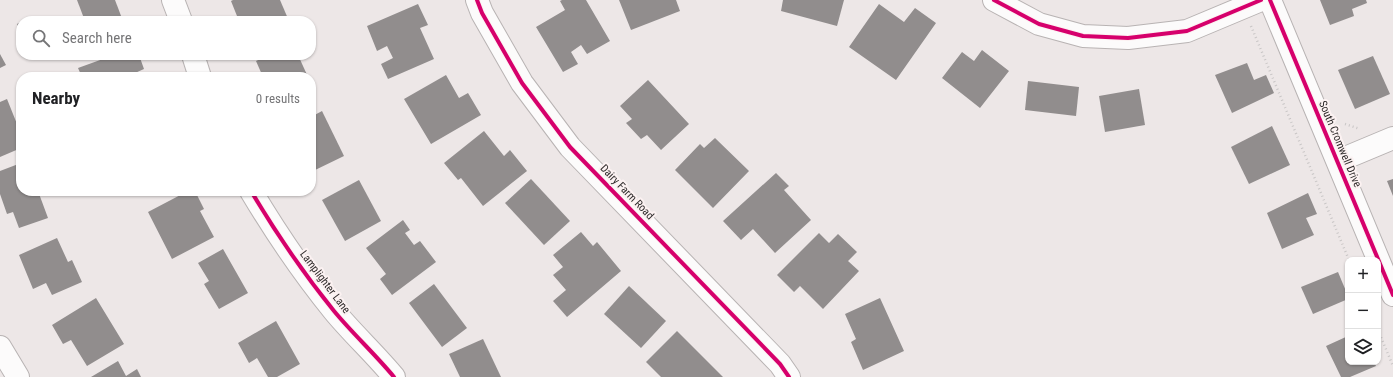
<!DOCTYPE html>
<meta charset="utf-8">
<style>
:root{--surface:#fff;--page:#f2f2f2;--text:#202124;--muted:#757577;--line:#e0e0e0}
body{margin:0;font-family:"Roboto Condensed",sans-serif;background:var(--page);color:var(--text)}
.controls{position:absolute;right:12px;bottom:12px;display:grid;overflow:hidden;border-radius:8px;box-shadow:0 1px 3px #0004}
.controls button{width:36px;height:36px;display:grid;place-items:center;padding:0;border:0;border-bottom:1px solid var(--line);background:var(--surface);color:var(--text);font:20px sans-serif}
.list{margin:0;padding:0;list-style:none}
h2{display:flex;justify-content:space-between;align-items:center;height:52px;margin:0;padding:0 16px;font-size:17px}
h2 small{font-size:13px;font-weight:400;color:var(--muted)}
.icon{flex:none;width:22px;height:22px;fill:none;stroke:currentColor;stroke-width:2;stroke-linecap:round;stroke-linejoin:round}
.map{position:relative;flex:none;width:1393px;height:377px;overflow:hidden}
.search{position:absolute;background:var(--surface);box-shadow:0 1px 3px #0004;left:16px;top:16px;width:300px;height:44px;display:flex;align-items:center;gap:10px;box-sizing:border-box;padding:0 14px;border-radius:16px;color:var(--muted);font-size:15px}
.panel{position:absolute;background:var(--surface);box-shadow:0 1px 3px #0004;left:16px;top:72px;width:300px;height:124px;border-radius:16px}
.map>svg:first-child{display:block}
.building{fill:#918d8d}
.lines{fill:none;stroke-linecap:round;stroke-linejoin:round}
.minor-casing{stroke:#b8b3b3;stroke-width:24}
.path{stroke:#c9c6c6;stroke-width:2.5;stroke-dasharray:1 3;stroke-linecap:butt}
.minor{stroke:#fcfbfb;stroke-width:22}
.cycleway-casing{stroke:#fcf2f2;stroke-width:6}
.cycleway{stroke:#d6006c;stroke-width:4}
.labels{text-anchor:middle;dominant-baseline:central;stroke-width:4;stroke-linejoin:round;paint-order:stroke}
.street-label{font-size:11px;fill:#2f2b2b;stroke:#fcf2f2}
</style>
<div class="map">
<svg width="1393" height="377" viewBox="0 0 1393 377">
<rect width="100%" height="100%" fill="#ede7e7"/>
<g class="building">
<path d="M77 0H115L123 21H85Z"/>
<path d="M233 0H280L289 21H239L231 1Z"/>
<path d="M562 0H586L610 41 587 54 581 45 571 52 578 64 563 72 536 27 565 10 560 1Z"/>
<path d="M619 0H676L680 11 631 30Z"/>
<path d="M783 0H844L837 26 781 11Z"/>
<path d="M1320 0H1366L1367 3 1352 9 1354 16 1330 25Z"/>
<path d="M418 4 428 25 420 28 434 59 388 79 381 64 393 58 387 46 377 51 367 26Z"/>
<path d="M879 4 904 22 915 8 936 23 896 80 849 47Z"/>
<path d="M21 22V35L17 24Z"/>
<path d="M982 50 1009 71 980 108 942 78 962 52 974 61Z"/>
<path d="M0 54 6 65 0 68Z"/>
<path d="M114 55H139L144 69 135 73 137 77H82L78 68Z"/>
<path d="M269 55H298L308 77H263L256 61Z"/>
<path d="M1373 56 1390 94 1355 109 1338 70Z"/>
<path d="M1247 63 1254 80 1266 75 1274 93 1232 113 1215 75Z"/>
<path d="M446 75 459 98 468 93 481 115 431 144 404 99Z"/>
<path d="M648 80 689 124 661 150 647 135 641 139 626 123 632 119 620 106Z"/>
<path d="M1028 81 1079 87 1076 116 1025 110Z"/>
<path d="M1139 89 1145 125 1105 132 1099 96Z"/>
<path d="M7 99 21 134V148L0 157V102Z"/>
<path d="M322 111 344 156 311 172V117Z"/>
<path d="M1272 126 1290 165 1249 184 1231 147Z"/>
<path d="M484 131 504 156 510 150 527 171 483 206 461 178 458 180 444 163Z"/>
<path d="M715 138 749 171 713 208 675 170 700 144 704 148Z"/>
<path d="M21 163V191H38L48 218 19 228 13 212 7 214 0 194V171Z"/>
<path d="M776 173 789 186 784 190 811 220 775 253 753 229 741 240 723 221Z"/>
<path d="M531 179 570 221 544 245 505 203Z"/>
<path d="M1393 179V196L1387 181Z"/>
<path d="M359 180 381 221 345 241 322 200Z"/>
<path d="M188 191H195L204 209 200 211 214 237 172 259 148 212Z"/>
<path d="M1308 193 1317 214 1306 218 1314 235 1282 249 1267 213Z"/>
<path d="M403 220 410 230 405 233 414 245 420 241 436 262 392 295 380 279 386 274 366 248Z"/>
<path d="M581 232 593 246 597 242 621 271 567 317 553 301 566 290 553 275 563 267 553 255Z"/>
<path d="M819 233 829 243 838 234 857 252 848 261 859 271 823 309 800 286 794 292 777 275Z"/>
<path d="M57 238 68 262 72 260 82 282 52 295 46 283 33 289 19 255Z"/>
<path d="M223 249 248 293 219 309 204 284 209 281 198 263Z"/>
<path d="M1338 272 1348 296V299L1313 314 1301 287Z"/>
<path d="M434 284 467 328 442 347 409 303Z"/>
<path d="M629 286 666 321 641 348 604 314Z"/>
<path d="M96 298 124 344 87 366 71 340 63 344 52 325Z"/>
<path d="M880 298 904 351 863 370 851 342 856 339 845 314Z"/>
<path d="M276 321 300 364 277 377H268L257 358 249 363 238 343Z"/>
<path d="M677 331 723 377H661L646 362Z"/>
<path d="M1348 336V362H1374L1376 366 1350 377H1341L1326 346Z"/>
<path d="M483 339 501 377H460L449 354Z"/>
<path d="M118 361 126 376 137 369 141 377H91Z"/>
</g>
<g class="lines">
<defs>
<g id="minor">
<path d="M173 0 181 21"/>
<path d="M477 0 482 13 522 83 570 147 780 364 789 377"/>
<path d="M994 0 1039 24 1083 36 1128 38 1187 31 1261 0"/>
<path d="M1270 0 1393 295"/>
<path d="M193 55 200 77"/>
<path d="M1338 161 1393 138"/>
<path d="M251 191C276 233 304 274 334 311 353 334 375 354 394 377"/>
<path d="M0 347 18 377"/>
</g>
</defs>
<use href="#minor" class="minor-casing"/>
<g class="path">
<path d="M1251 26 1349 260"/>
<path d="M1345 124 1360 129"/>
<path d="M1378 330 1393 366"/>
</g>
<use href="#minor" class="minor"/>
<defs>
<g id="cycleway">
<path d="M477 0 482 13 522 83 570 147 780 364 789 377"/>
<path d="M994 0 1039 24 1083 36 1128 38 1187 31 1261 0"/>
<path d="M1270 0 1393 295"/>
<path d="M251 191C276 233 304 274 334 311 353 334 375 354 394 377"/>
</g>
</defs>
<use href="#cycleway" class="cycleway-casing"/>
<use href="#cycleway" class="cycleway"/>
</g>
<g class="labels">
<g class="street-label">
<text transform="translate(1340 144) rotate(67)">South Cromwell Drive</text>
<text transform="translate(627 192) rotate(46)">Dairy Farm Road</text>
<text transform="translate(325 282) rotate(53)">Lamplighter Lane</text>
</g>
</g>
</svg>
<div class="controls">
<button>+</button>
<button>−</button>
<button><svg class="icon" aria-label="layers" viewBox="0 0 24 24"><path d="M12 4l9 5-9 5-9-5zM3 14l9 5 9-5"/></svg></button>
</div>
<div class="search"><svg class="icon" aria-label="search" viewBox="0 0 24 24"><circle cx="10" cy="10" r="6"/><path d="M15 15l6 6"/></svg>Search here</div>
<section class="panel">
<h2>Nearby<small>0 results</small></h2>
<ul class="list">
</ul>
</section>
</div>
